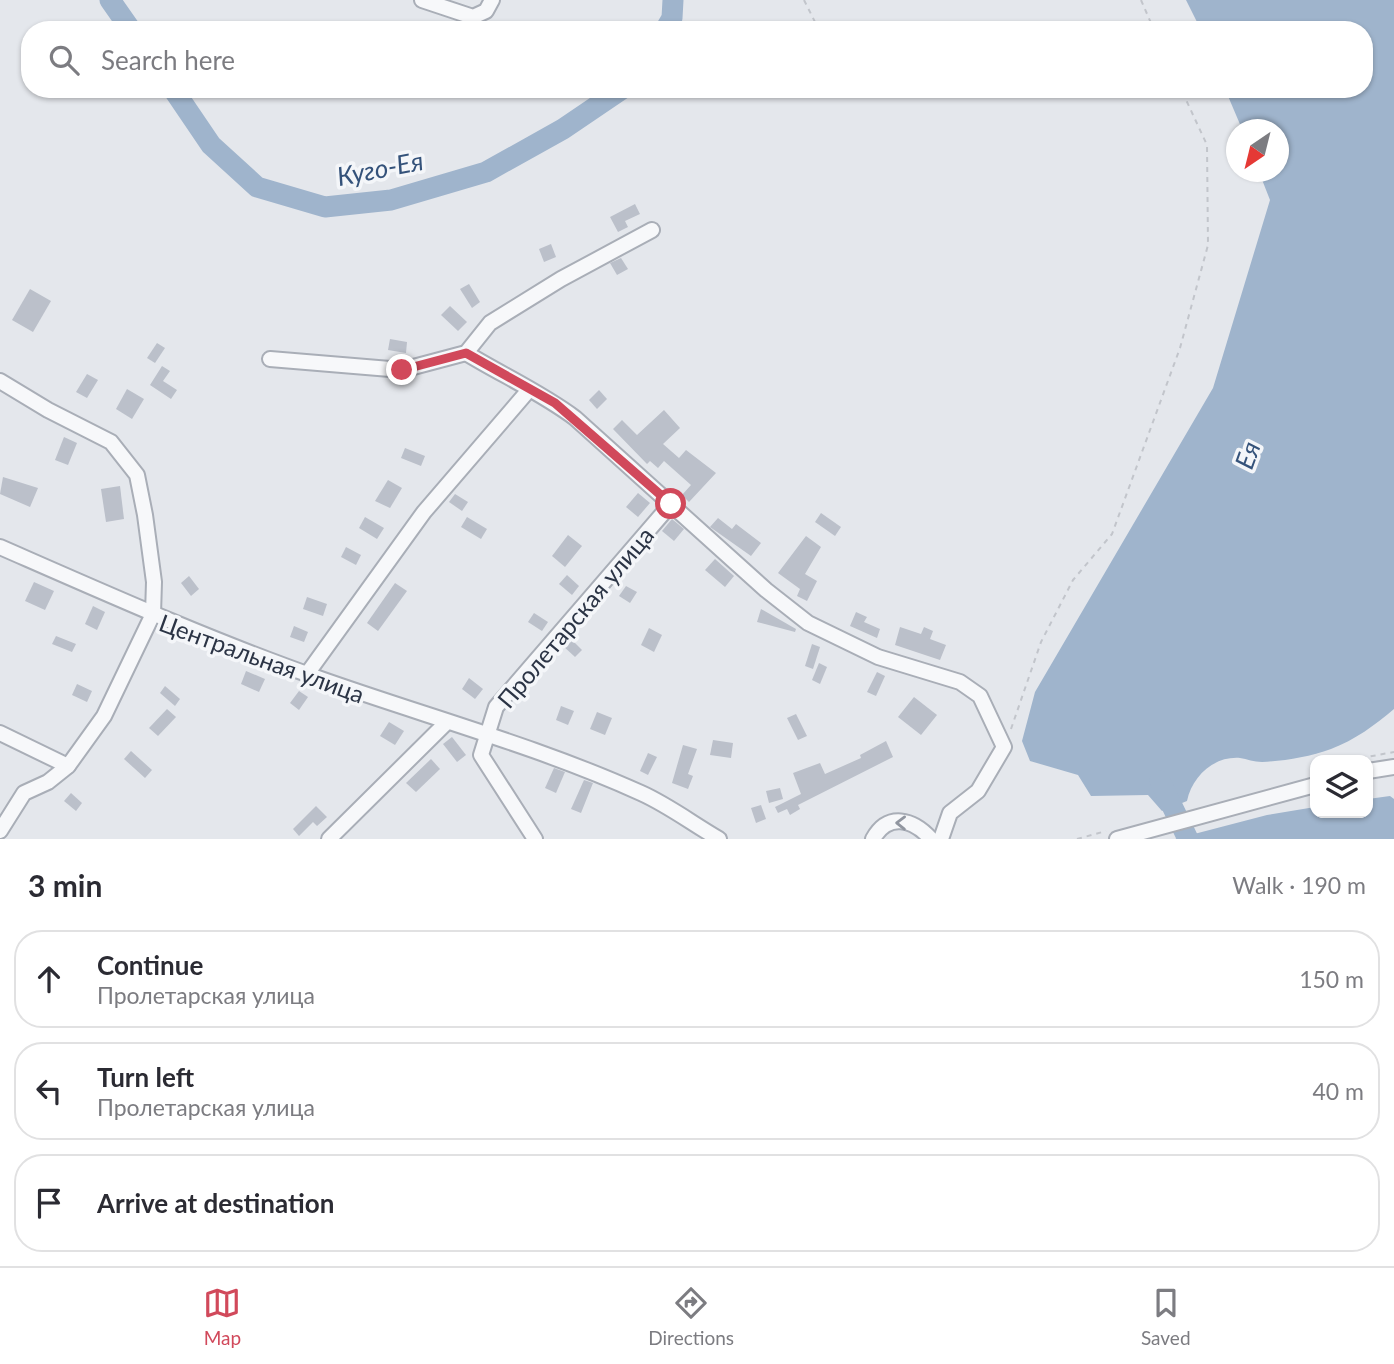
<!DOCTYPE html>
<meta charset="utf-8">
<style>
:root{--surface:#fff;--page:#f7f7f7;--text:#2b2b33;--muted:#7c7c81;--line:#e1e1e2;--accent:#d1495b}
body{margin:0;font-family:Lato,sans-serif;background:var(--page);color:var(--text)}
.controls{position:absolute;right:21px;bottom:21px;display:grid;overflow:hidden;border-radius:14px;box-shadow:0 2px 5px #0004}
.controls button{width:63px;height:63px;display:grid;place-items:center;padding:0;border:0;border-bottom:2px solid var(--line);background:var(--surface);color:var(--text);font:35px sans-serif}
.compass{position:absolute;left:1226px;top:119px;width:63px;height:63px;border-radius:50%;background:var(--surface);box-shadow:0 2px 5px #0004;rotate:215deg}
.stop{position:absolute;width:21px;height:21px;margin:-16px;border:5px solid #d1495b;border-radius:50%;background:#fff}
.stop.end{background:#d1495b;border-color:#fff;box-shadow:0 2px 7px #0008}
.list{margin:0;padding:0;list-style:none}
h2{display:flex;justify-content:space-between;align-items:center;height:91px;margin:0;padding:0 28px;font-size:30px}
h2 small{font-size:23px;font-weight:400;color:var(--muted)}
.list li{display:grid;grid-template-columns:46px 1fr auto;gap:21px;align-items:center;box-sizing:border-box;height:98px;margin:0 14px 14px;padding:0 14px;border:2px solid var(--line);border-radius:28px}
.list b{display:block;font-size:26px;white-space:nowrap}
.list p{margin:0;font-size:23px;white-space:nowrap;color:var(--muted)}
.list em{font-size:23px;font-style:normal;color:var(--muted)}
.icon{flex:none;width:38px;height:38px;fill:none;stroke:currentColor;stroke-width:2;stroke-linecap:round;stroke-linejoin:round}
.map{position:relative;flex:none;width:1394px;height:839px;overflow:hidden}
.search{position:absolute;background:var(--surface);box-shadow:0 2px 5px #0004;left:21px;right:21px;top:21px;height:77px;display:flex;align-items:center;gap:18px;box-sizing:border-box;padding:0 24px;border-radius:28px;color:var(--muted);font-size:26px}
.sheet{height:427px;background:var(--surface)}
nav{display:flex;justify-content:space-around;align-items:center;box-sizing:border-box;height:98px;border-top:2px solid var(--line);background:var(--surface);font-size:19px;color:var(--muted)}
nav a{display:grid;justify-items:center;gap:4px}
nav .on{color:var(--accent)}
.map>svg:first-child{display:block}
.water{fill:#9fb4cc}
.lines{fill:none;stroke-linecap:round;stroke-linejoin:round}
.river{stroke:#9fb4cc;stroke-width:21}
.building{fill:#bbc0ca}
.minor-casing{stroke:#a9aeb7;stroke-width:18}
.path{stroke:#c2c5cb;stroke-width:2;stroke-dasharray:5 5;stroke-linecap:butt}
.minor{stroke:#f7f8fa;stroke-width:14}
.oneway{stroke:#9196a0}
.route{stroke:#d1495b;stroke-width:9}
.labels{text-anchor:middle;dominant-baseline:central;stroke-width:7;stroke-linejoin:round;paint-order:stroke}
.street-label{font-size:24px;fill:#2b3445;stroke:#f4f6f9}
.water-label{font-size:26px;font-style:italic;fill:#34527a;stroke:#f4f6f9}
</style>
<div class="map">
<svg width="1394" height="839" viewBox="0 0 1394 839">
<rect width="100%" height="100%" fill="#e4e7ec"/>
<g class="water">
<path d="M1186 0H1394V709C1375 725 1355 740 1331 749 1309 757 1284 761 1262 762 1254 762 1247 759 1240 758 1213 756 1192 777 1187 801L1162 811 1148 795 1091 796 1078 775 1030 761 1022 741 1035 692 1213 388 1270 200 1259 172H1278V130L1242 129 1225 89H1364V30H1201Z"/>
<path d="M1390 796 1394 799V839H1175L1267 815 1315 807V813H1368V799Z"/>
</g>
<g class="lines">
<g class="river">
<path d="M110 0 131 30"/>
<path d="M665 30 672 18 673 0"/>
<path d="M173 89 211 145 257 187 325 207 391 200 486 172 563 129 622 89"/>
<path d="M1160 781 1188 839"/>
</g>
</g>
<g class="building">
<path d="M635 204 640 214 625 221 628 227 618 232 610 217Z"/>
<path d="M551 244 556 257 544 262 539 249Z"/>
<path d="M621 258 628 269 617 275 610 263Z"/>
<path d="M469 284 480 302 472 308 460 289Z"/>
<path d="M30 289 51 301 33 332 12 320Z"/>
<path d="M450 306 467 322 458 331 441 315Z"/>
<path d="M390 339 407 342 406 353 388 350Z"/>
<path d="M157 343 165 348 155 363 147 358Z"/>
<path d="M162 366 170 371 163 381 177 390 171 399 150 385Z"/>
<path d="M87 374 98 380 87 398 76 392Z"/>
<path d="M127 389 144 399 132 419 116 409Z"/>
<path d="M599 390 607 399 597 409 589 400Z"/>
<path d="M664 410 680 428 663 444 679 458 686 450 716 473 689 502 682 495 691 485 664 461 658 468 650 461 647 464 613 429 622 420 637 435Z"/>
<path d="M64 437 77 443 68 465 55 460Z"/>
<path d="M405 448 425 456 421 466 401 458Z"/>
<path d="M3 477 38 488 30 507 0 494Z"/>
<path d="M388 480 402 488 390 508 375 501Z"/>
<path d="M120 486 124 519 106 522 101 489Z"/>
<path d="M638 493 650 503 638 517 626 507Z"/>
<path d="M455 494 468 502 462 511 449 502Z"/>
<path d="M821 513 841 527 835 536 815 522Z"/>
<path d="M365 517 384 528 377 539 359 528Z"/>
<path d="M467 517 487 529 481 539 461 527Z"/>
<path d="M718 518 732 529 736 524 761 543 751 556 710 527Z"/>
<path d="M672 519 684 529 674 541 662 531Z"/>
<path d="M568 535 582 546 565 567 552 556Z"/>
<path d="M806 536 821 547 805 574 817 581 807 601 797 596 800 589 778 573Z"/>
<path d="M346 547 361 555 356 565 341 557Z"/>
<path d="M715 559 734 576 725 587 705 570Z"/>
<path d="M567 575 579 586 572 595 559 584Z"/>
<path d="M189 576 199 589 191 596 181 583Z"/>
<path d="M34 582 54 591 45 610 25 601Z"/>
<path d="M395 583 407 591 378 631 367 623Z"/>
<path d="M626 586 637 592 630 603 619 596Z"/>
<path d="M307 597 327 604 323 616 303 609Z"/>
<path d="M93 606 105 612 97 630 85 624Z"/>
<path d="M761 609 796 629 795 632 757 622Z"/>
<path d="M856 612 867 617 864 622 880 629 877 638 850 626Z"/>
<path d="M534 613 548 622 542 631 528 622Z"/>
<path d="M294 626 308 632 304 642 290 637Z"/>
<path d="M900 627 921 634 924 627 933 631 930 639 946 645 940 660 895 645Z"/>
<path d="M649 628 662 635 654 652 641 645Z"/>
<path d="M56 636 76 644 72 652 52 644Z"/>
<path d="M569 637 582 650 575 657 562 645Z"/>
<path d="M812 644 820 647 813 669 805 666Z"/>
<path d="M819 663 827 667 820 684 812 680Z"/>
<path d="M246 671 265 679 259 692 241 684Z"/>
<path d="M877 672 885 676 876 696 867 692Z"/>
<path d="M469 678 483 689 475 699 462 689Z"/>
<path d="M77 684 92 691 87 702 72 695Z"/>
<path d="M165 686 180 699 175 706 160 693Z"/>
<path d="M299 691 308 697 299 710 290 703Z"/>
<path d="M914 697 937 715 921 735 898 717Z"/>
<path d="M561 706 574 711 568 725 556 720Z"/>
<path d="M167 709 176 717 158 736 149 728Z"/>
<path d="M597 712 612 718 605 735 590 729Z"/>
<path d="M796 714 807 736 798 740 787 718Z"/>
<path d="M389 722 404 731 395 745 380 736Z"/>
<path d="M452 737 466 755 457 762 443 744Z"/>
<path d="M713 740 733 743 731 758 710 755Z"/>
<path d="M886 741 893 757 798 805 800 809 790 815 787 809 778 813 775 807 801 794 793 773 820 763 825 774 861 758 860 755Z"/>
<path d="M683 745 697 749 688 774 693 776 688 789 672 783Z"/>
<path d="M131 751 152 770 145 778 124 759Z"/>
<path d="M648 753 657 757 648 775 640 771Z"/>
<path d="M431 759 440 769 416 792 406 783Z"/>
<path d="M554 768 565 772 556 793 545 788Z"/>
<path d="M584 780 593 783 581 813 571 809Z"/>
<path d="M780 788 783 799 769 803 766 791Z"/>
<path d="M71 793 82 803 76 811 64 801Z"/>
<path d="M761 805 766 819 756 823 751 808Z"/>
<path d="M316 806 327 817 317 826 313 822 299 836 293 829Z"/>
</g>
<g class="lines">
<defs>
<g id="minor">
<path d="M422 0 473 17 486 11 492 0"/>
<path d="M466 353C502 375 542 393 575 418L766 590 808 623 878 657 960 682 980 696 1004 747 978 791 950 813 941 839"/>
<path d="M270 359 402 370 466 353 490 323 561 279 652 230"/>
<path d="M0 381 48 410 111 442 137 475 145 515 154 582 153 614 104 716 68 766 0 733"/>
<path d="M0 547C105 593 210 640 318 678 425 716 537 746 641 793 668 805 693 824 719 839"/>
<path d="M307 674 424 512 528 391"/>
<path d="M1368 771 1394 767"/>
<path d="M0 831 24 793 48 782 68 766"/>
<path d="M329 839 446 723"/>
<path d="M535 839 481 755 496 707 671 504"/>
<path d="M873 839C888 812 913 819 931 839"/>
<path d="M1117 839 1315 785"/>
</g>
</defs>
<use href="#minor" class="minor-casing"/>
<g class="path">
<path d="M804 0 819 30"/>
<path d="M1141 0 1154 30"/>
<path d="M1011 729 1041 642 1073 580 1112 534 1180 348 1208 245 1207 145 1181 89"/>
<path d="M1351 760 1394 752"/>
<path d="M1077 839 1106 831"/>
</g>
<use href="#minor" class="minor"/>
</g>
<defs><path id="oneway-chevron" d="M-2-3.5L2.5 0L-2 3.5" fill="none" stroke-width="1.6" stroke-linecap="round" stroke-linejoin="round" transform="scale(1.75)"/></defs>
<use class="oneway" href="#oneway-chevron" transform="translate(901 823) rotate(-179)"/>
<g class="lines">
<path class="route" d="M402 370 466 353 555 403 671 504"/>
</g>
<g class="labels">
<g class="street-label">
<text transform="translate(575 617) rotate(-50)">Пролетарская улица</text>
<text transform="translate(262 658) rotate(20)">Центральная улица</text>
</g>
<g class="water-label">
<text transform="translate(380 168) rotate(-11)">Куго-Ея</text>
<text transform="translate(1247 455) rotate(-70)">Ея</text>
</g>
</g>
</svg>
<div class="controls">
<button><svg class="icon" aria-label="layers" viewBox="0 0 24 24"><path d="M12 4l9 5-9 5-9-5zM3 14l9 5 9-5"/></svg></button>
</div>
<svg class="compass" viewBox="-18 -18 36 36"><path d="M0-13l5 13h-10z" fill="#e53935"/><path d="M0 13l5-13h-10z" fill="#7c7c81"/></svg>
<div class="stop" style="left:671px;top:504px"></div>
<div class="stop end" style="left:402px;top:370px"></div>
<div class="search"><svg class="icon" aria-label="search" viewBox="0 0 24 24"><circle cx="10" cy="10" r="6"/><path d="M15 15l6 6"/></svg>Search here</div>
</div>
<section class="sheet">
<h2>3 min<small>Walk · 190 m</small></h2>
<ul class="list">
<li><svg class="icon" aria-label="ahead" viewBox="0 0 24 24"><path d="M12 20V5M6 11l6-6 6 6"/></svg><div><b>Continue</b><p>Пролетарская улица</p></div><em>150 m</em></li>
<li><svg class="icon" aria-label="left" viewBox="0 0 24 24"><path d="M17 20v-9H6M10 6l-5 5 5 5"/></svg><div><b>Turn left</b><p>Пролетарская улица</p></div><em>40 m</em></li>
<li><svg class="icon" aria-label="arrive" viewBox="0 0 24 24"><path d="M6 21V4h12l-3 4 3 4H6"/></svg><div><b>Arrive at destination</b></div></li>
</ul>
</section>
<nav>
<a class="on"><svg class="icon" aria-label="map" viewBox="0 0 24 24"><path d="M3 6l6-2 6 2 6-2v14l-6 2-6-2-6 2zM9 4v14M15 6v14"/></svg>Map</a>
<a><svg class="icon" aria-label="directions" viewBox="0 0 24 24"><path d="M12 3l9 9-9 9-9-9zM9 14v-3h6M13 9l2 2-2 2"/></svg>Directions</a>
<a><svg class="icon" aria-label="saved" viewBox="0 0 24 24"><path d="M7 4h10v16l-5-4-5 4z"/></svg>Saved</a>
</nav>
